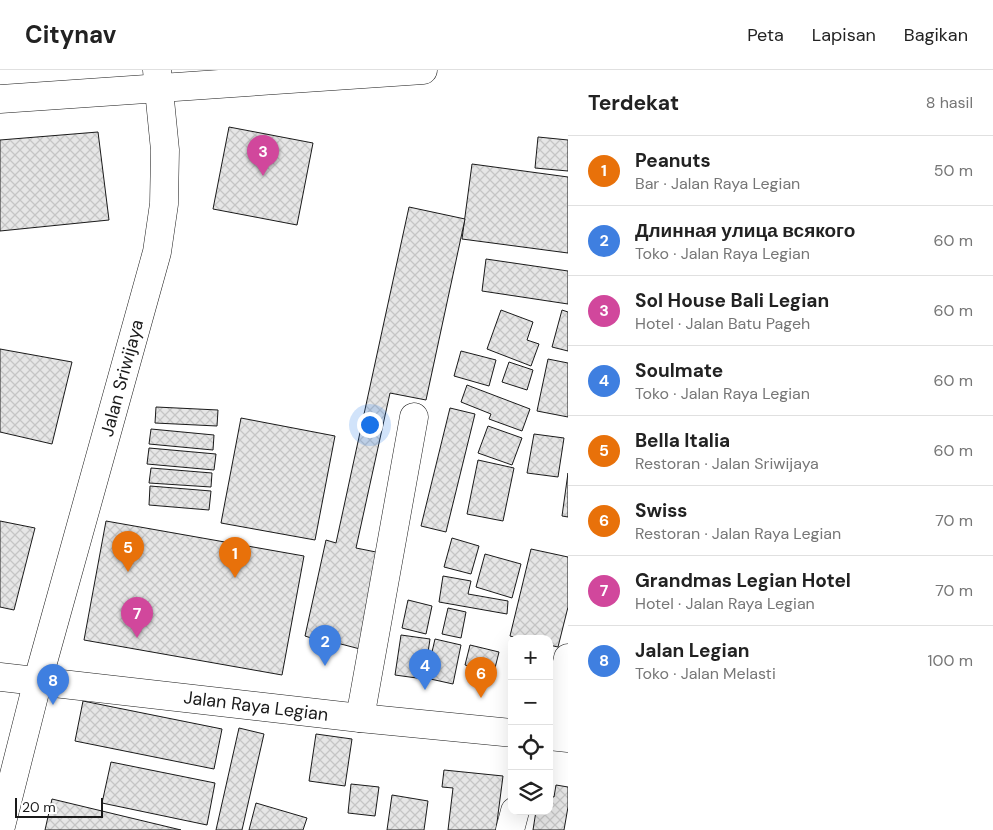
<!DOCTYPE html>
<html lang="id">
<meta charset="utf-8">
<style>
:root{--surface:#fff;--page:#f2f2f2;--text:#222;--muted:#767676;--line:#e0e0e0;--accent:#c62828}
body{margin:0;font-family:"DM Sans",sans-serif;background:var(--page);color:var(--text)}
.controls{position:absolute;right:15px;bottom:15px;display:grid;overflow:hidden;border-radius:10px;box-shadow:0 5px 20px #0002}
.controls button{width:45px;height:45px;display:grid;place-items:center;padding:0;border:0;border-bottom:1px solid var(--line);background:var(--surface);color:var(--text);font:25px sans-serif}
.scale{position:absolute;left:15px;bottom:12px;width:88px;box-sizing:border-box;padding-left:5px;border:2px solid #1a1a1a;border-top:0;font-size:14px;line-height:18px;white-space:nowrap;color:#1a1a1a;-webkit-text-stroke:4px #fff;paint-order:stroke}
.you{position:absolute;left:369px;top:354px;width:18px;height:18px;margin:-12px;border:4px solid #fff;border-radius:50%;background:#1a73e8;box-shadow:0 0 0 8px #1a73e833}
.badge{display:grid;place-items:center;width:32px;height:32px;border-radius:50%;background:var(--accent);color:#fff;font-size:16px;font-weight:700}
.pin{position:absolute;translate:-50% -41px;filter:drop-shadow(0 1px 2px #0008)}
.pin::after{content:'';position:absolute;top:26px;width:18px;height:15px;background:inherit;clip-path:polygon(0 0,100% 0,50% 100%)}
.list{margin:0;padding:0;list-style:none}
h2{display:flex;justify-content:space-between;align-items:center;height:65px;margin:0;padding:0 20px;font-size:21px}
h2 small{font-size:16px;font-weight:400;color:var(--muted)}
.list li{display:grid;grid-template-columns:32px 1fr auto;gap:15px;align-items:center;box-sizing:border-box;height:70px;padding:0 20px;border-top:1px solid var(--line)}
.list b{display:block;font-size:19px;white-space:nowrap}
.list p{margin:0;font-size:16px;white-space:nowrap;color:var(--muted)}
.list em{font-size:16px;font-style:normal;color:var(--muted)}
.icon{flex:none;width:28px;height:28px;fill:none;stroke:currentColor;stroke-width:2;stroke-linecap:round;stroke-linejoin:round}
.map{position:relative;flex:none;width:568px;height:760px;overflow:hidden}
header{display:flex;align-items:center;gap:30px;box-sizing:border-box;height:70px;padding:0 25px;background:var(--surface);border-bottom:1px solid var(--line)}
header strong{font-size:24px}
nav{display:flex;gap:28px;margin-inline-start:auto;font-size:18px}
main{display:flex}
aside{flex:1;background:var(--surface)}
.map>svg:first-child{display:block}
.building{fill:url(#building-cross-hatch);stroke:#1a1a1a}
.lines{fill:none;stroke-linecap:round;stroke-linejoin:round}
.minor-casing{stroke:#1a1a1a;stroke-width:29}
.major-casing{stroke:#1a1a1a;stroke-width:29}
.minor{stroke:#fff;stroke-width:28}
.major{stroke:#fff;stroke-width:28}
.labels{text-anchor:middle;dominant-baseline:central;stroke-width:4;stroke-linejoin:round;paint-order:stroke}
.street-label{font-size:18px;fill:#1a1a1a;stroke:#fff}
</style>
<header>
<strong>Citynav</strong>
<nav><a>Peta</a><a>Lapisan</a><a>Bagikan</a></nav>
</header>
<main>
<div class="map">
<svg width="568" height="760" viewBox="0 0 568 760">
<defs>
<pattern id="building-cross-hatch" width="8" height="8" patternUnits="userSpaceOnUse" patternTransform="scale(1.25)"><rect width="8" height="8" fill="#e6e6e6"/><path d="M0 0l8 8M0 8l8-8" fill="none" stroke="#c5c5c5"/></pattern>
</defs>
<rect width="100%" height="100%" fill="#fff"/>
<g class="building">
<path d="M229 57 313 73 297 155 213 139Z"/>
<path d="M98 62 109 150 0 161V70Z"/>
<path d="M538 67 568 70V101L535 98Z"/>
<path d="M472 94 568 107V183L462 169Z"/>
<path d="M409 137 465 149 426 330 390 323 356 478 381 483 360 579 337 573 336 576 305 566 326 470 336 473Z"/>
<path d="M486 189 568 201V234L482 221Z"/>
<path d="M501 240 533 252 527 270 539 274 531 296 487 279Z"/>
<path d="M562 240 568 242V281L552 277Z"/>
<path d="M0 279 72 292 52 374 0 362Z"/>
<path d="M461 281 496 290 489 316 454 306Z"/>
<path d="M548 289 568 293V347L537 341Z"/>
<path d="M509 292 533 300 527 320 502 312Z"/>
<path d="M467 315 530 339 522 361 489 349 491 344 461 332Z"/>
<path d="M156 337 218 340 217 356 155 353Z"/>
<path d="M450 338 475 344 446 462 421 456Z"/>
<path d="M241 348 335 366 315 470 221 453Z"/>
<path d="M488 356 522 368 512 395 478 383Z"/>
<path d="M151 359 214 365 213 380 149 374Z"/>
<path d="M534 364 564 368 558 407 527 403Z"/>
<path d="M149 378 216 384 214 400 147 394Z"/>
<path d="M478 390 514 398 503 451 467 444Z"/>
<path d="M151 398 212 403 211 417 149 413Z"/>
<path d="M568 403V447L562 446Z"/>
<path d="M150 416 211 421 209 440 149 435Z"/>
<path d="M0 451 35 458 14 540 0 537Z"/>
<path d="M106 451 304 486 282 605 84 570Z"/>
<path d="M452 468 479 476 471 504 444 497Z"/>
<path d="M531 479 568 487V537L558 577 549 575V569H522L510 566Z"/>
<path d="M485 484 521 494 512 528 476 517Z"/>
<path d="M443 506 471 511 468 524 508 531 507 544 439 532Z"/>
<path d="M408 530 432 536 426 564 402 558Z"/>
<path d="M448 538 466 542 461 568 442 564Z"/>
<path d="M401 565 430 569 424 609 395 605Z"/>
<path d="M435 569 461 575 453 614 426 608Z"/>
<path d="M470 575 499 582 494 602 465 595Z"/>
<path d="M83 631 222 659 214 699 75 671Z"/>
<path d="M239 658 264 664 242 760H216Z"/>
<path d="M316 664 352 669 345 716 309 711Z"/>
<path d="M111 692 215 713 207 755 102 733Z"/>
<path d="M444 700 503 706 496 760H448L453 718 442 717Z"/>
<path d="M351 714 379 717 375 746 348 743Z"/>
<path d="M556 715 568 717V737L564 760H533L536 741H549V726L554 727Z"/>
<path d="M392 725 428 731 424 760H387Z"/>
<path d="M52 729 181 760H45Z"/>
<path d="M256 733 307 748 303 760H249Z"/>
</g>
<g class="lines">
<defs>
<g id="minor">
<path d="M0 29 423 0"/>
<path d="M38 610 157 182 164 134 165 80 157 0"/>
<path d="M360 648 414 347"/>
<path d="M551 666 568 588"/>
<path d="M510 760 515 741"/>
</g>
<g id="major">
<path d="M0 607 360 648 512 663"/>
<path d="M549 666 568 668"/>
<path d="M0 760 38 610"/>
</g>
</defs>
<use href="#minor" class="minor-casing"/>
<use href="#major" class="major-casing"/>
<use href="#minor" class="minor"/>
<use href="#major" class="major"/>
</g>
<g class="labels">
<g class="street-label">
<text transform="translate(122 308) rotate(-75)">Jalan Sriwijaya</text>
<text transform="translate(256 636) rotate(7)">Jalan Raya Legian</text>
</g>
</g>
</svg>
<div class="controls">
<button>+</button>
<button>−</button>
<button><svg class="icon" aria-label="locate" viewBox="0 0 24 24"><circle cx="12" cy="12" r="6"/><path d="M12 2v4M12 18v4M2 12h4M18 12h4"/></svg></button>
<button><svg class="icon" aria-label="layers" viewBox="0 0 24 24"><path d="M12 4l9 5-9 5-9-5zM3 14l9 5 9-5"/></svg></button>
</div>
<div class="scale">20 m</div>
<div class="you"></div>
<div class="pin badge" style="left:235px;top:508px;background:#e8710a">1</div>
<div class="pin badge" style="left:325px;top:596px;background:#3f7fe0">2</div>
<div class="pin badge" style="left:263px;top:106px;background:#d1479c">3</div>
<div class="pin badge" style="left:425px;top:620px;background:#3f7fe0">4</div>
<div class="pin badge" style="left:128px;top:502px;background:#e8710a">5</div>
<div class="pin badge" style="left:481px;top:628px;background:#e8710a">6</div>
<div class="pin badge" style="left:137px;top:568px;background:#d1479c">7</div>
<div class="pin badge" style="left:53px;top:635px;background:#3f7fe0">8</div>
</div>
<aside>
<h2>Terdekat<small>8 hasil</small></h2>
<ul class="list">
<li><span class="badge" style="background:#e8710a">1</span><div><b>Peanuts</b><p>Bar · Jalan Raya Legian</p></div><em>50 m</em></li>
<li><span class="badge" style="background:#3f7fe0">2</span><div><b>Длинная улица всякого</b><p>Toko · Jalan Raya Legian</p></div><em>60 m</em></li>
<li><span class="badge" style="background:#d1479c">3</span><div><b>Sol House Bali Legian</b><p>Hotel · Jalan Batu Pageh</p></div><em>60 m</em></li>
<li><span class="badge" style="background:#3f7fe0">4</span><div><b>Soulmate</b><p>Toko · Jalan Raya Legian</p></div><em>60 m</em></li>
<li><span class="badge" style="background:#e8710a">5</span><div><b>Bella Italia</b><p>Restoran · Jalan Sriwijaya</p></div><em>60 m</em></li>
<li><span class="badge" style="background:#e8710a">6</span><div><b>Swiss</b><p>Restoran · Jalan Raya Legian</p></div><em>70 m</em></li>
<li><span class="badge" style="background:#d1479c">7</span><div><b>Grandmas Legian Hotel</b><p>Hotel · Jalan Raya Legian</p></div><em>70 m</em></li>
<li><span class="badge" style="background:#3f7fe0">8</span><div><b>Jalan Legian</b><p>Toko · Jalan Melasti</p></div><em>100 m</em></li>
</ul>
</aside>
</main>
